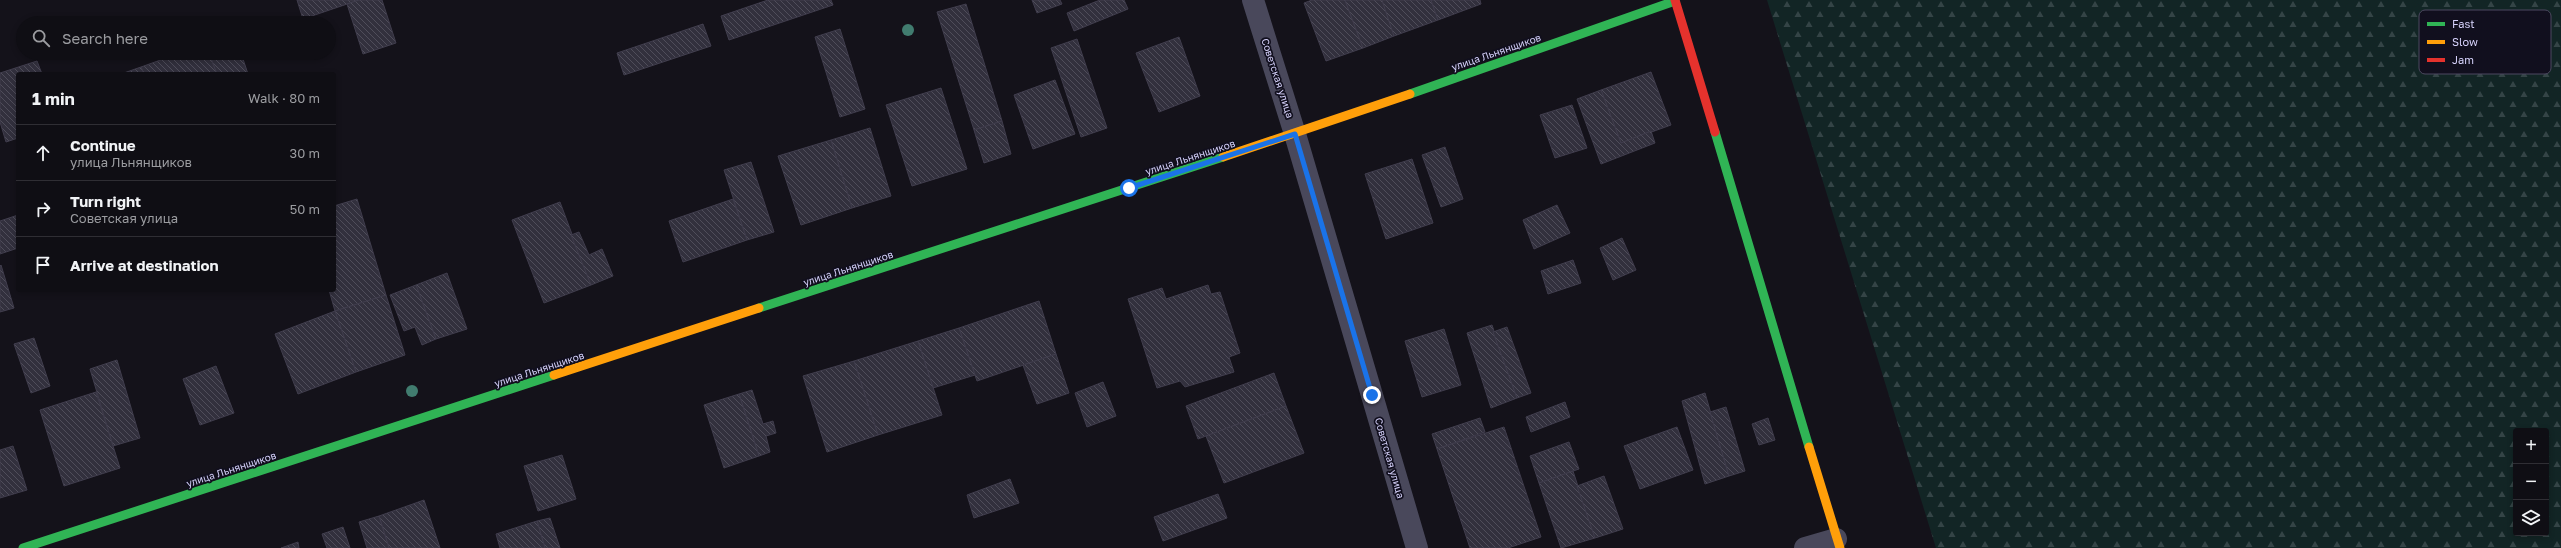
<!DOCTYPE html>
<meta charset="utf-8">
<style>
:root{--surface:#0f0e14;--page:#18171d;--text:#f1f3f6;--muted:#9b9ca0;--line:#2f2e34}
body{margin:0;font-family:"Golos Text",sans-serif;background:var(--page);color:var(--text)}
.controls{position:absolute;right:12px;bottom:12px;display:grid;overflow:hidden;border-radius:4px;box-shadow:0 2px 6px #0003}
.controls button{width:36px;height:36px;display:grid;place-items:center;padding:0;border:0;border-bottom:1px solid var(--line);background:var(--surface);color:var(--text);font:20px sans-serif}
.stop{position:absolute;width:12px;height:12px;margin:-9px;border:3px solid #1a73e8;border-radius:50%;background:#fff}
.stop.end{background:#1a73e8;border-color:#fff;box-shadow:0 1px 4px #0008}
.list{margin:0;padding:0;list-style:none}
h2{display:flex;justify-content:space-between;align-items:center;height:52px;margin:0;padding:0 16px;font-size:17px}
h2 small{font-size:13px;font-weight:400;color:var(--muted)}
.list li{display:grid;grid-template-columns:26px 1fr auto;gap:12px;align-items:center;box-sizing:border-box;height:56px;padding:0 16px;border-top:1px solid var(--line)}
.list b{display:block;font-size:15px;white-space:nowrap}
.list p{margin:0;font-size:13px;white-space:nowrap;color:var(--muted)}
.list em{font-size:13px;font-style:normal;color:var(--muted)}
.icon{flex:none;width:22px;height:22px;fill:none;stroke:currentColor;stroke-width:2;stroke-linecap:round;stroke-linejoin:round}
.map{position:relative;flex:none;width:2561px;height:548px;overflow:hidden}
.search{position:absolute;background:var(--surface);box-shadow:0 2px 6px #0003;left:16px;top:16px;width:320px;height:44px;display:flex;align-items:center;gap:10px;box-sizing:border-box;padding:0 14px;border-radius:22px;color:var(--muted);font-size:15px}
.panel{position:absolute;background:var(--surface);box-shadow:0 2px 6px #0003;left:16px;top:72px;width:320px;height:220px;border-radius:4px}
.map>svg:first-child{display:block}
.forest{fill:url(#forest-firs);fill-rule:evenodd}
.building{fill:url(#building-back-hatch);stroke:#403d4d}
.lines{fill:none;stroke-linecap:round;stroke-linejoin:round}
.street{stroke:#49485b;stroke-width:22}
.fast{stroke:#30b455;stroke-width:9}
.slow{stroke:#ff9f0a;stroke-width:9}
.jam{stroke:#e5322d;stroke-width:9}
.tree{fill:#417c6f}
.route{stroke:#1a73e8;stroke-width:5}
.labels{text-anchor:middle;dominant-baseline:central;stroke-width:3.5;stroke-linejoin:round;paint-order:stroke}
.street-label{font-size:10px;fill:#d5d1fa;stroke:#110f1e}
.key{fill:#110f1e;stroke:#4c4960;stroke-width:1}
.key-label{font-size:11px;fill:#d5d1fa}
</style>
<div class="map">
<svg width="2561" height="548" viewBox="0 0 2561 548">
<defs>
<pattern id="forest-firs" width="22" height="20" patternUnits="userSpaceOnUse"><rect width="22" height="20" fill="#122525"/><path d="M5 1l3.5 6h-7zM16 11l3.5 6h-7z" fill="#344446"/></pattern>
<pattern id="building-back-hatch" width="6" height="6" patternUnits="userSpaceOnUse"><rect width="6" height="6" fill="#32303d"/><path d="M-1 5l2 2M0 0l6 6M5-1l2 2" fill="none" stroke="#4f4d5a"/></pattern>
</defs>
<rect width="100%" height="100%" fill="#14121a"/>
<path class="forest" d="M1767 0H2561V548H1936ZM2516 431H2546V533H2516Z"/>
<g class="building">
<path d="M297 0H359L303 19Z"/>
<path d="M359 0H382L396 43 363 54 347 4Z"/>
<path d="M768 0H831L833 5 729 40 721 16Z"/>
<path d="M1032 0H1060L1062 4 1037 13Z"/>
<path d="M1100 0H1124L1128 9 1074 31 1067 13Z"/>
<path d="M1312 0H1345L1363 48 1326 61 1304 3Z"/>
<path d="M1345 0H1382L1394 36 1363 48Z"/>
<path d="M1382 0H1431L1438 20 1394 36Z"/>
<path d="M1431 0H1480L1481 4 1438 20Z"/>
<path d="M966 4 1002 121 974 130 937 12Z"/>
<path d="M703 24 711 46 624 75 617 53Z"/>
<path d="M840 29 865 109 840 117 815 37Z"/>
<path d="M1179 37 1200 96 1159 112 1136 53Z"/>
<path d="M1077 39 1107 128 1081 137 1051 48Z"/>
<path d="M180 53H209L217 74H144L141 67Z"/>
<path d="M209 53H241L248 74H217Z"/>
<path d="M37 61 42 74H18V138L6 142 0 122V73Z"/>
<path d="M141 67 144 74H121Z"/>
<path d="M1651 72 1671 125 1621 143 1601 90Z"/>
<path d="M1055 80 1075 134 1033 149 1014 95Z"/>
<path d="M941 88 967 169 912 186 886 105Z"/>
<path d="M1601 90 1621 143 1651 131 1655 143 1601 164 1577 99Z"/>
<path d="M1572 105 1587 148 1555 158 1540 115Z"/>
<path d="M1002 121 1011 154 984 163 974 130Z"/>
<path d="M870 128 891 196 852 208 831 140Z"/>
<path d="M831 140 852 208 801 225 778 156Z"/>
<path d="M1445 147 1463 199 1441 207 1422 155Z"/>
<path d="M1412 159 1433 223 1386 239 1365 174Z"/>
<path d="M751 162 774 232 747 240 724 170Z"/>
<path d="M357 199 386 295 335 311 329 290H334V206Z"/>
<path d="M733 199 747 240 683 262 669 221Z"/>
<path d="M560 202 591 285 544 303 512 220Z"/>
<path d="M1557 205 1570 233 1534 249 1523 220Z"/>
<path d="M18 215V248L0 254V221Z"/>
<path d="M579 232 589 255 602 249 613 276 591 285 571 235Z"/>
<path d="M1622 238 1636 270 1613 280 1600 248Z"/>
<path d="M1573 260 1581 283 1548 294 1541 271Z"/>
<path d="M1 265 14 308 0 312V266Z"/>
<path d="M447 273 467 329 436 339 416 285Z"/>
<path d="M416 285 436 339 422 345 415 327 404 331 390 295Z"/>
<path d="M1208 285 1211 294 1220 292 1240 353 1229 357 1234 372 1185 387 1180 381 1157 388 1128 299 1162 288 1166 299Z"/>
<path d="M386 295 405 355 356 372 335 311Z"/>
<path d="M1039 301 1056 354 977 381 959 328Z"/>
<path d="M335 311 356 372 298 394 275 334Z"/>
<path d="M1492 325 1517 398 1491 408 1467 333Z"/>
<path d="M1507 327 1531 393 1517 398 1493 332Z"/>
<path d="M959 328 975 375 933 388 918 341Z"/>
<path d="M1444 329 1461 385 1422 397 1405 341Z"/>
<path d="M34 338 50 386 31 393 14 344Z"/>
<path d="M918 341 942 415 878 435 854 361Z"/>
<path d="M1056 354 1069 393 1037 404 1023 365Z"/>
<path d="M117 360 140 438 113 446 90 369Z"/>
<path d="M854 361 878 435 827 452 803 376Z"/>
<path d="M216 366 234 413 200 425 183 379Z"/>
<path d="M1274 373 1286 406 1198 439 1186 406Z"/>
<path d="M1103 382 1116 416 1087 427 1075 393Z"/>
<path d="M752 390 763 424 773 421 776 433 766 436 770 452 759 456 739 394Z"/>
<path d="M96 392 120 468 64 486 40 410Z"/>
<path d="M1705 393 1729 476 1705 484 1682 401Z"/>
<path d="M739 394 759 456 724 468 704 405Z"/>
<path d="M1565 402 1570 417 1531 432 1526 417Z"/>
<path d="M1286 406 1304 453 1224 483 1206 436Z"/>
<path d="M1726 407 1745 471 1729 476 1710 412Z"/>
<path d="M1480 418 1485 432 1437 449 1432 434Z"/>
<path d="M1768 418 1775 440 1759 445 1752 424Z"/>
<path d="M1504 427 1541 537 1508 548H1470L1437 449Z"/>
<path d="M1677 427 1693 470 1640 489 1624 446Z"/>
<path d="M1569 442 1579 469 1539 483 1530 456Z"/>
<path d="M13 446 27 490 0 498V450Z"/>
<path d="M562 455 576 499 538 511 524 466Z"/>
<path d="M1573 471 1595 538 1561 548 1539 483Z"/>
<path d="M1604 476 1623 529 1595 538 1577 486Z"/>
<path d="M1010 479 1019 503 974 518 967 495Z"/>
<path d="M1218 494 1227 518 1163 541 1154 517Z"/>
<path d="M424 500 440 548H389L379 516Z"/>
<path d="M379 516 389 548H367L359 522Z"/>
<path d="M550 518 560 548H545L537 521Z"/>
<path d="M537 521 545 548H500L496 534Z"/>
<path d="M343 527 350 548H327L322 534Z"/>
<path d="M298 542 299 548H281Z"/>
</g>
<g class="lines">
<g class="street">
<path d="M1253 0 1295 134 1417 548"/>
<path d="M1805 548 1836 539"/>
</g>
<g class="fast">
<path d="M1410 94 1675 1"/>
<path d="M1715 132 1809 447"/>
<path d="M759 308 1223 157"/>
<path d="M23 548 554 375"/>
</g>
<g class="slow">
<path d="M1223 157 1410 94"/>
<path d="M554 375 759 308"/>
<path d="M1809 447 1840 548"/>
</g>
<path class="jam" d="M1675 0 1715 132"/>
</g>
<g class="tree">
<circle cx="908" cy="30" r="6"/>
<circle cx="412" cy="391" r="6"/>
</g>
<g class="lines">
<path class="route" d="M1129 188 1295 134 1372 395"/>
</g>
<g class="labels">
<g class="street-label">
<text transform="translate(1496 52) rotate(-19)">улица Льнянщиков</text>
<text transform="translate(1278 78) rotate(72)">Советская улица</text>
<text transform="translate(1190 157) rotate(-18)">улица Льнянщиков</text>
<text transform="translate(848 268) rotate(-18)">улица Льнянщиков</text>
<text transform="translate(539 369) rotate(-18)">улица Льнянщиков</text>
<text transform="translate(1390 458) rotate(74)">Советская улица</text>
<text transform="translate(231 469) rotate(-18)">улица Льнянщиков</text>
</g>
</g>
<rect x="2419" y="10" width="132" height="64" rx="6" class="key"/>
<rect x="2427" y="22" width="18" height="4" fill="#30b455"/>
<rect x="2427" y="40" width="18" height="4" fill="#ff9f0a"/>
<rect x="2427" y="58" width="18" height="4" fill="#e5322d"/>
<g class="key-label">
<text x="2452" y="28">Fast</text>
<text x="2452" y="46">Slow</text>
<text x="2452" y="64">Jam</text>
</g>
</svg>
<div class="controls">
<button>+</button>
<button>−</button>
<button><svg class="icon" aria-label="layers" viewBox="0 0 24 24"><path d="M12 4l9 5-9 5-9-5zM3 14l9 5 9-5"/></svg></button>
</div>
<div class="stop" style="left:1129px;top:188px"></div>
<div class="stop end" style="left:1372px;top:395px"></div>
<div class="search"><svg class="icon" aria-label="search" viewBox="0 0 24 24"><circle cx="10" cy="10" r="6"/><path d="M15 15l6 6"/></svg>Search here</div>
<section class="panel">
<h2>1 min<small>Walk · 80 m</small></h2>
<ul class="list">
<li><svg class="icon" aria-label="ahead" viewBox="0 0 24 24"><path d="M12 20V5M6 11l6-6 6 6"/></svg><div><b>Continue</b><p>улица Льнянщиков</p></div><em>30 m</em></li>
<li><svg class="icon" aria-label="right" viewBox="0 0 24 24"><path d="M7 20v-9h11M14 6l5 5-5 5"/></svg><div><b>Turn right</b><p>Советская улица</p></div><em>50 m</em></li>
<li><svg class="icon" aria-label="arrive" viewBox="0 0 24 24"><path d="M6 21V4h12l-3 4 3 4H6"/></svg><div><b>Arrive at destination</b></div></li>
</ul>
</section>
</div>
